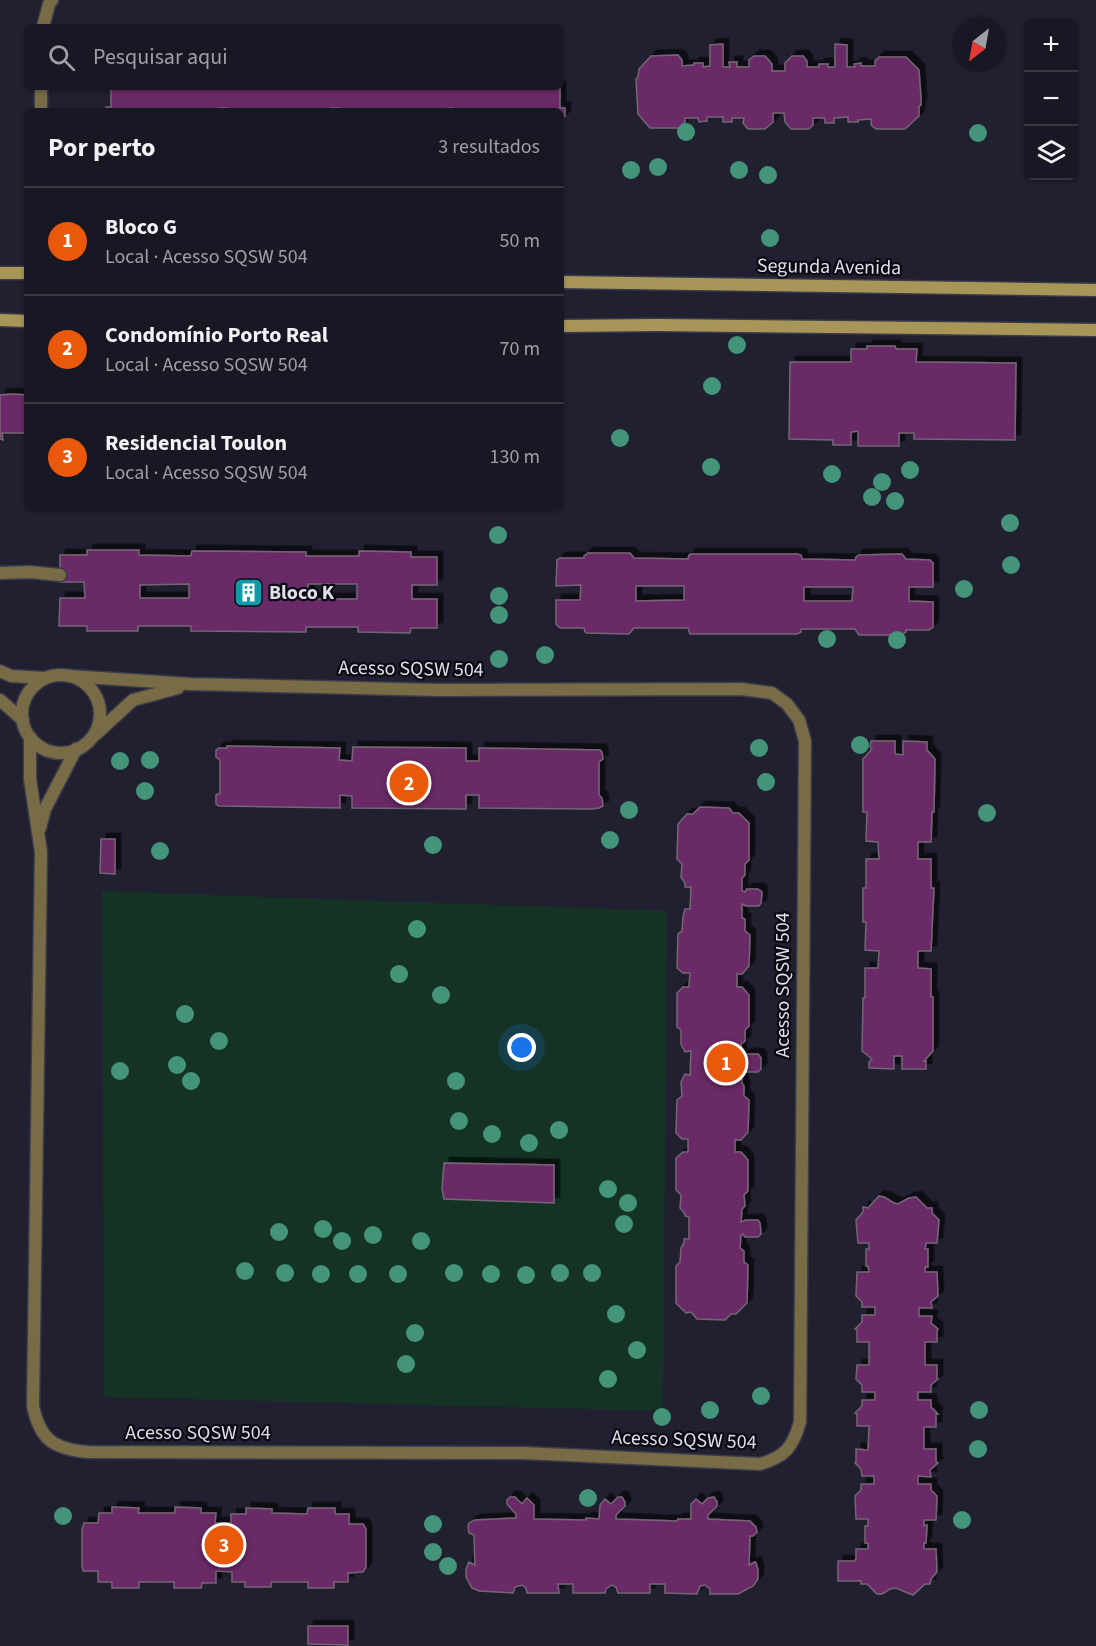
<!DOCTYPE html>
<html lang="pt">
<meta charset="utf-8">
<style>
:root{--surface:#181824;--page:#252531;--text:#f1f3f6;--muted:#9fa0a6;--line:#363741;--accent:#ea580c}
body{margin:0;font-family:"Source Sans 3",sans-serif;background:var(--page);color:var(--text)}
.controls{position:absolute;right:18px;top:18px;display:grid;overflow:hidden;border-radius:9px;box-shadow:0 2px 4px #0004}
.controls button{width:54px;height:54px;display:grid;place-items:center;padding:0;border:0;border-bottom:2px solid var(--line);background:var(--surface);color:var(--text);font:30px sans-serif}
.compass{position:absolute;left:952px;top:18px;width:54px;height:54px;border-radius:50%;background:var(--surface);box-shadow:0 2px 4px #0004;rotate:211deg}
.you{position:absolute;left:522px;top:1048px;width:21px;height:21px;margin:-15px;border:4px solid #fff;border-radius:50%;background:#1a73e8;box-shadow:0 0 0 9px #1a73e833}
.badge{display:grid;place-items:center;width:39px;height:39px;border-radius:50%;background:var(--accent);color:#fff;font-size:20px;font-weight:700}
.pin{position:absolute;translate:-50% -50%;border:3px solid #fff;box-shadow:0 2px 6px #0006}
.list{margin:0;padding:0;list-style:none}
h2{display:flex;justify-content:space-between;align-items:center;height:78px;margin:0;padding:0 24px;font-size:26px}
h2 small{font-size:20px;font-weight:400;color:var(--muted)}
.list li{display:grid;grid-template-columns:39px 1fr auto;gap:18px;align-items:center;box-sizing:border-box;height:108px;padding:0 24px;border-top:2px solid var(--line)}
.list b{display:block;font-size:22px;white-space:nowrap}
.list p{margin:0;font-size:20px;white-space:nowrap;color:var(--muted)}
.list em{font-size:20px;font-style:normal;color:var(--muted)}
.icon{flex:none;width:33px;height:33px;fill:none;stroke:currentColor;stroke-width:2;stroke-linecap:round;stroke-linejoin:round}
.map{position:relative;flex:none;width:1096px;height:1646px;overflow:hidden}
.search{position:absolute;background:var(--surface);box-shadow:0 2px 4px #0004;left:24px;top:24px;width:540px;height:66px;display:flex;align-items:center;gap:15px;box-sizing:border-box;padding:0 21px;border-radius:9px;color:var(--muted);font-size:22px}
.panel{position:absolute;background:var(--surface);box-shadow:0 2px 4px #0004;left:24px;top:108px;width:540px;height:402px;border-radius:9px}
.map>svg:first-child{display:block}
.green{fill:#143325}
.building{fill:#6a2968;stroke:#766675;stroke-width:1.5;fill-rule:evenodd;filter:url(#shadow)}
.lines{fill:none;stroke-linecap:round;stroke-linejoin:round}
.lane-casing{stroke:#3b3b4a;stroke-width:15}
.street-casing{stroke:#3b3b4a;stroke-width:15}
.secondary-casing{stroke:#3b3b4a;stroke-width:15}
.lane{stroke:#776c46;stroke-width:12}
.street{stroke:#776c46;stroke-width:12}
.secondary{stroke:#a89658;stroke-width:12}
.tree{fill:#439479}
.labels{text-anchor:middle;dominant-baseline:central;stroke-width:4.5;stroke-linejoin:round;paint-order:stroke}
.street-label{font-size:20px;fill:#dfdfeb;stroke:#0a0b12}
.poi-label{font-size:20px;font-weight:bold;fill:#dfdfeb;stroke:#0a0b12;text-anchor:start}
</style>
<div class="map">
<svg width="1096" height="1646" viewBox="0 0 1096 1646">
<defs>
<filter id="shadow"><feDropShadow dx="5.5" dy="-5.5" stdDeviation="0" flood-color="#0009"/></filter>
</defs>
<rect width="100%" height="100%" fill="#202030"/>
<path class="green" d="M102 891 667 911 663 1411 104 1397Z"/>
<g class="building">
<path d="M723 44V67H730L729 62H737V67H749V60L754 56H765L772 64V71H785V63L792 56H803L807 61V67H819V64H828V67H835V44L847 45V67H855L854 64 861 63V66H875V61L879 57H906L919 70 921 98V105L919 106V116L905 129H876L871 125V119L858 120V122H848V117L834 118V123H825V118H813V125L809 129H791L785 122 784 113H773V122L765 129H748L743 123 744 118H732V122H723V117H707V121L699 122 698 118H685V122L679 128H650L638 114 636 79 638 77 639 69 651 56 678 55 682 60V66L694 65V63H703V67L710 66V45Z"/>
<path d="M111 87H560V108H565V116L561 119V111H452V108L443 109V111H340V108H331V111H227V108H218V111H105L106 107H111Z"/>
<path d="M867 346H895L896 349H917L916 362 1016 363 1015 440 914 439V433H899V446H858V431L851 432V445H833V440L789 439 790 362H851V349H867Z"/>
<path d="M13 394 27 395V440H25V433H2L3 440 0 439V395Z"/>
<path d="M87 550H139V555L191 556 192 551 306 552V556H359V551L411 552V557H437V585H412V599H437V628H411L410 633 358 632V627H306V632L191 631V626H138V631H87V626H59L60 598H85L84 582H60V555H87ZM189 584V598H140V585ZM308 584H357V599H308Z"/>
<path d="M588 553H630L634 558 688 559 689 555 691 554H797L801 555 802 559 855 560 856 557 859 555 902 554 906 559 930 560 933 563V587H909V601L933 602V627L929 630H906V632L901 635H859L855 629H801V632L797 634H690L688 628H634L629 634 587 633 585 632 584 628H560L556 624V600H580L581 585 556 586 557 560 560 558H584V556ZM636 586H684V600L636 601ZM804 587H853L852 601H804Z"/>
<path d="M871 741H895V754L903 755V741L927 742V750L935 759 934 812H932L931 842H918V859H931V888H934L931 951H918V968L931 969V997H933V1051L924 1061H926V1069H902V1056H894V1069L869 1068V1062L872 1059 862 1051 863 998H865V968H878L879 951 865 950 866 922H863V888H866V859H879L878 842 866 841 867 812H863V759L872 749 870 747Z"/>
<path d="M227 746 340 748 339 760 352 761 353 747 466 748V761H479V748L600 750 602 752 603 759 599 762V795L602 798 603 806 599 808 592 809 479 808V795H466V809L352 808V796L340 795V808L219 806 216 804V795L220 793V760L216 757V750L219 748H227Z"/>
<path d="M700 807 729 808 733 813H739L749 823V860L745 864V875L742 878V891L745 892 747 889H758L762 892 761 903 759 906H746L742 904V918L745 919V931L750 935 749 966 742 974H737V987H742L749 995V1026L745 1030V1041L741 1044V1057L747 1054H758L761 1058V1069L758 1072H746L744 1069H742V1083L744 1086V1096L749 1100 748 1132 741 1140H735V1152H741L748 1160V1191L744 1195 745 1206 742 1209 741 1222 746 1220H758L760 1223 761 1234 758 1237H745L743 1234 741 1235 740 1248 744 1251V1262L748 1265 747 1303 736 1314H731L725 1320 697 1319 691 1312 686 1313 676 1303V1266L680 1262 681 1248 684 1243V1239H689V1217L685 1216V1214L680 1208 681 1195 676 1190V1158L683 1152H688V1139H682L676 1133 677 1100 682 1096 681 1082 685 1074 690 1075 691 1051 685 1052 681 1044V1030L677 1027V993L683 987H689L690 973H683L677 968 678 934 682 931 683 917 685 909H690L691 887H685V883L681 877 682 864 677 859 678 824 687 814H693Z"/>
<path d="M101 839H115V874L100 873Z"/>
<path d="M444 1163 554 1165V1203L444 1199 442 1189Z"/>
<path d="M879 1196 884 1197 894 1203 898 1204 909 1198 916 1197 927 1208H932V1213L939 1220 937 1243H926L925 1249H928V1267H925V1272H937L938 1296 931 1302 932 1308H919V1316H932L931 1323 938 1329 937 1331V1342H925V1365H937V1378L938 1379 931 1385V1392H918V1400H931V1407L938 1414H936V1427H924V1449H936V1462L938 1463 930 1470 931 1477 918 1476V1484H931V1490L937 1496 936 1520H924V1526L927 1525 926 1543H924V1549H936L937 1572 931 1579 930 1584H925L913 1595 896 1588 890 1589 882 1594H877L867 1584H861V1581H838V1561H854L856 1559V1549H868V1543H865V1526H868V1519H856L855 1496 861 1490V1484H874V1476H862L861 1469 855 1463 856 1462V1449L868 1450 869 1426H857V1414L855 1413 862 1406V1400H875V1392H862V1385L856 1379 857 1365H869V1342H857V1330L855 1329 862 1322V1315H875V1307H862V1302L856 1296 857 1272H869L868 1266H866V1249H869V1243H858L856 1220 863 1212V1207L868 1208Z"/>
<path d="M510 1497H515L522 1504 527 1498 534 1505V1519L586 1520V1518L599 1519 600 1505 605 1499 611 1504 618 1497H622L625 1502V1506L616 1515V1519L677 1521 678 1519H691V1504L696 1499 702 1504 708 1498 714 1497 717 1502V1506L708 1515V1519L750 1521 756 1527 757 1532 753 1536H750L749 1565 755 1562 756 1563 758 1570V1579L753 1586 738 1594H710V1589L705 1585 700 1586 697 1594 665 1593V1584H650V1593H618L616 1587 612 1585 606 1589 605 1593H573V1584H558L559 1593H527L526 1588 522 1585 515 1587 513 1593 479 1591 472 1588 466 1577V1569L469 1562 475 1565 474 1535 469 1533 468 1526 469 1523 475 1520 516 1518V1514L507 1504V1500Z"/>
<path d="M112 1507 139 1508 138 1513H175V1507L201 1508V1513H216L215 1523H231V1514H246V1508L272 1509V1513L307 1514 308 1508H335V1514H349V1524H363L366 1529V1567L363 1572 348 1573V1582H334V1588H308V1582H271V1587H245V1582H232V1572L216 1571V1583H202L201 1588H174V1582H139V1588H112V1582H98V1571H83L82 1566V1529L84 1523H98L99 1513H112Z"/>
<path d="M308 1626H348V1645L308 1644Z"/>
</g>
<g class="lines">
<defs>
<path id="lane" d="M0 573 29 572 60 575"/>
<g id="street">
<path d="M43 27 49 4 52 0"/>
<path d="M41 111V87"/>
<path d="M0 671 11 676 44 678"/>
<circle cx="61" cy="714" r="39"/>
<path d="M0 700 23 720"/>
<path d="M96 734 133 700 178 688"/>
<path d="M30 737V779L41 852 33 1406C40 1440 54 1449 88 1452L523 1453 760 1464C785 1457 793 1447 800 1422L805 741 799 720 787 704 772 693 741 689 439 690 190 684 69 676"/>
<path d="M40 828 45 809 76 749"/>
</g>
<g id="secondary">
<path d="M0 273H27"/>
<path d="M561 282 1096 290"/>
<path d="M0 320 27 321"/>
<path d="M561 326 657 325 1096 330"/>
</g>
</defs>
<use href="#lane" class="lane-casing"/>
<use href="#street" class="street-casing"/>
<use href="#secondary" class="secondary-casing"/>
<use href="#lane" class="lane"/>
<use href="#street" class="street"/>
<use href="#secondary" class="secondary"/>
</g>
<g class="tree">
<circle cx="686" cy="132" r="9"/>
<circle cx="978" cy="133" r="9"/>
<circle cx="658" cy="167" r="9"/>
<circle cx="631" cy="170" r="9"/>
<circle cx="739" cy="170" r="9"/>
<circle cx="768" cy="175" r="9"/>
<circle cx="770" cy="238" r="9"/>
<circle cx="737" cy="345" r="9"/>
<circle cx="712" cy="386" r="9"/>
<circle cx="620" cy="438" r="9"/>
<circle cx="711" cy="467" r="9"/>
<circle cx="910" cy="470" r="9"/>
<circle cx="832" cy="474" r="9"/>
<circle cx="882" cy="482" r="9"/>
<circle cx="872" cy="497" r="9"/>
<circle cx="895" cy="501" r="9"/>
<circle cx="1010" cy="523" r="9"/>
<circle cx="498" cy="535" r="9"/>
<circle cx="1011" cy="565" r="9"/>
<circle cx="964" cy="589" r="9"/>
<circle cx="499" cy="596" r="9"/>
<circle cx="499" cy="615" r="9"/>
<circle cx="827" cy="639" r="9"/>
<circle cx="897" cy="640" r="9"/>
<circle cx="545" cy="655" r="9"/>
<circle cx="499" cy="659" r="9"/>
<circle cx="860" cy="745" r="9"/>
<circle cx="759" cy="748" r="9"/>
<circle cx="150" cy="760" r="9"/>
<circle cx="120" cy="761" r="9"/>
<circle cx="766" cy="782" r="9"/>
<circle cx="145" cy="791" r="9"/>
<circle cx="629" cy="810" r="9"/>
<circle cx="987" cy="813" r="9"/>
<circle cx="610" cy="840" r="9"/>
<circle cx="433" cy="845" r="9"/>
<circle cx="160" cy="851" r="9"/>
<circle cx="417" cy="929" r="9"/>
<circle cx="399" cy="974" r="9"/>
<circle cx="441" cy="995" r="9"/>
<circle cx="185" cy="1014" r="9"/>
<circle cx="219" cy="1041" r="9"/>
<circle cx="177" cy="1065" r="9"/>
<circle cx="120" cy="1071" r="9"/>
<circle cx="191" cy="1081" r="9"/>
<circle cx="456" cy="1081" r="9"/>
<circle cx="459" cy="1121" r="9"/>
<circle cx="559" cy="1130" r="9"/>
<circle cx="492" cy="1134" r="9"/>
<circle cx="529" cy="1143" r="9"/>
<circle cx="608" cy="1189" r="9"/>
<circle cx="628" cy="1203" r="9"/>
<circle cx="624" cy="1224" r="9"/>
<circle cx="323" cy="1229" r="9"/>
<circle cx="279" cy="1232" r="9"/>
<circle cx="373" cy="1235" r="9"/>
<circle cx="342" cy="1241" r="9"/>
<circle cx="421" cy="1241" r="9"/>
<circle cx="245" cy="1271" r="9"/>
<circle cx="285" cy="1273" r="9"/>
<circle cx="454" cy="1273" r="9"/>
<circle cx="560" cy="1273" r="9"/>
<circle cx="592" cy="1273" r="9"/>
<circle cx="321" cy="1274" r="9"/>
<circle cx="358" cy="1274" r="9"/>
<circle cx="398" cy="1274" r="9"/>
<circle cx="491" cy="1274" r="9"/>
<circle cx="526" cy="1275" r="9"/>
<circle cx="616" cy="1314" r="9"/>
<circle cx="415" cy="1333" r="9"/>
<circle cx="637" cy="1350" r="9"/>
<circle cx="406" cy="1364" r="9"/>
<circle cx="608" cy="1379" r="9"/>
<circle cx="761" cy="1396" r="9"/>
<circle cx="710" cy="1410" r="9"/>
<circle cx="979" cy="1410" r="9"/>
<circle cx="662" cy="1417" r="9"/>
<circle cx="978" cy="1449" r="9"/>
<circle cx="588" cy="1498" r="9"/>
<circle cx="63" cy="1516" r="9"/>
<circle cx="962" cy="1520" r="9"/>
<circle cx="433" cy="1524" r="9"/>
<circle cx="433" cy="1552" r="9"/>
<circle cx="448" cy="1566" r="9"/>
</g>
<defs>
<symbol id="building-square" viewBox="-11 -11 22 22"><rect x="-9" y="-9" width="18" height="18" rx="4" fill="#0f9aa8" stroke="#0a0b12"/><path d="M-4-6H4V6H1V3H-1V6H-4ZM-2.5-4.3h1.7v1.8h-1.7ZM.8-4.3h1.7v1.8H.8ZM-2.5-1h1.7V.8h-1.7ZM.8-1h1.7V.8H.8Z" fill="#fff"/></symbol>
</defs>
<g fill-rule="evenodd">
<use href="#building-square" x="232" y="576" width="33" height="33"/>
</g>
<g class="labels">
<g class="street-label">
<text transform="translate(829 267) rotate(1)">Segunda Avenida</text>
<text transform="translate(411 669) rotate(1)">Acesso SQSW 504</text>
<text transform="translate(783 985) rotate(-90)">Acesso SQSW 504</text>
<text x="198" y="1433">Acesso SQSW 504</text>
<text transform="translate(684 1440) rotate(2)">Acesso SQSW 504</text>
</g>
<g class="poi-label">
<text x="269" y="593">Bloco K</text>
</g>
</g>
</svg>
<div class="controls">
<button>+</button>
<button>−</button>
<button><svg class="icon" aria-label="layers" viewBox="0 0 24 24"><path d="M12 4l9 5-9 5-9-5zM3 14l9 5 9-5"/></svg></button>
</div>
<svg class="compass" viewBox="-18 -18 36 36"><path d="M0-13l5 13h-10z" fill="#e53935"/><path d="M0 13l5-13h-10z" fill="#9fa0a6"/></svg>
<div class="you"></div>
<div class="pin badge" style="left:726px;top:1063px">1</div>
<div class="pin badge" style="left:409px;top:783px">2</div>
<div class="pin badge" style="left:224px;top:1545px">3</div>
<div class="search"><svg class="icon" aria-label="search" viewBox="0 0 24 24"><circle cx="10" cy="10" r="6"/><path d="M15 15l6 6"/></svg>Pesquisar aqui</div>
<section class="panel">
<h2>Por perto<small>3 resultados</small></h2>
<ul class="list">
<li><span class="badge">1</span><div><b>Bloco G</b><p>Local · Acesso SQSW 504</p></div><em>50 m</em></li>
<li><span class="badge">2</span><div><b>Condomínio Porto Real</b><p>Local · Acesso SQSW 504</p></div><em>70 m</em></li>
<li><span class="badge">3</span><div><b>Residencial Toulon</b><p>Local · Acesso SQSW 504</p></div><em>130 m</em></li>
</ul>
</section>
</div>
